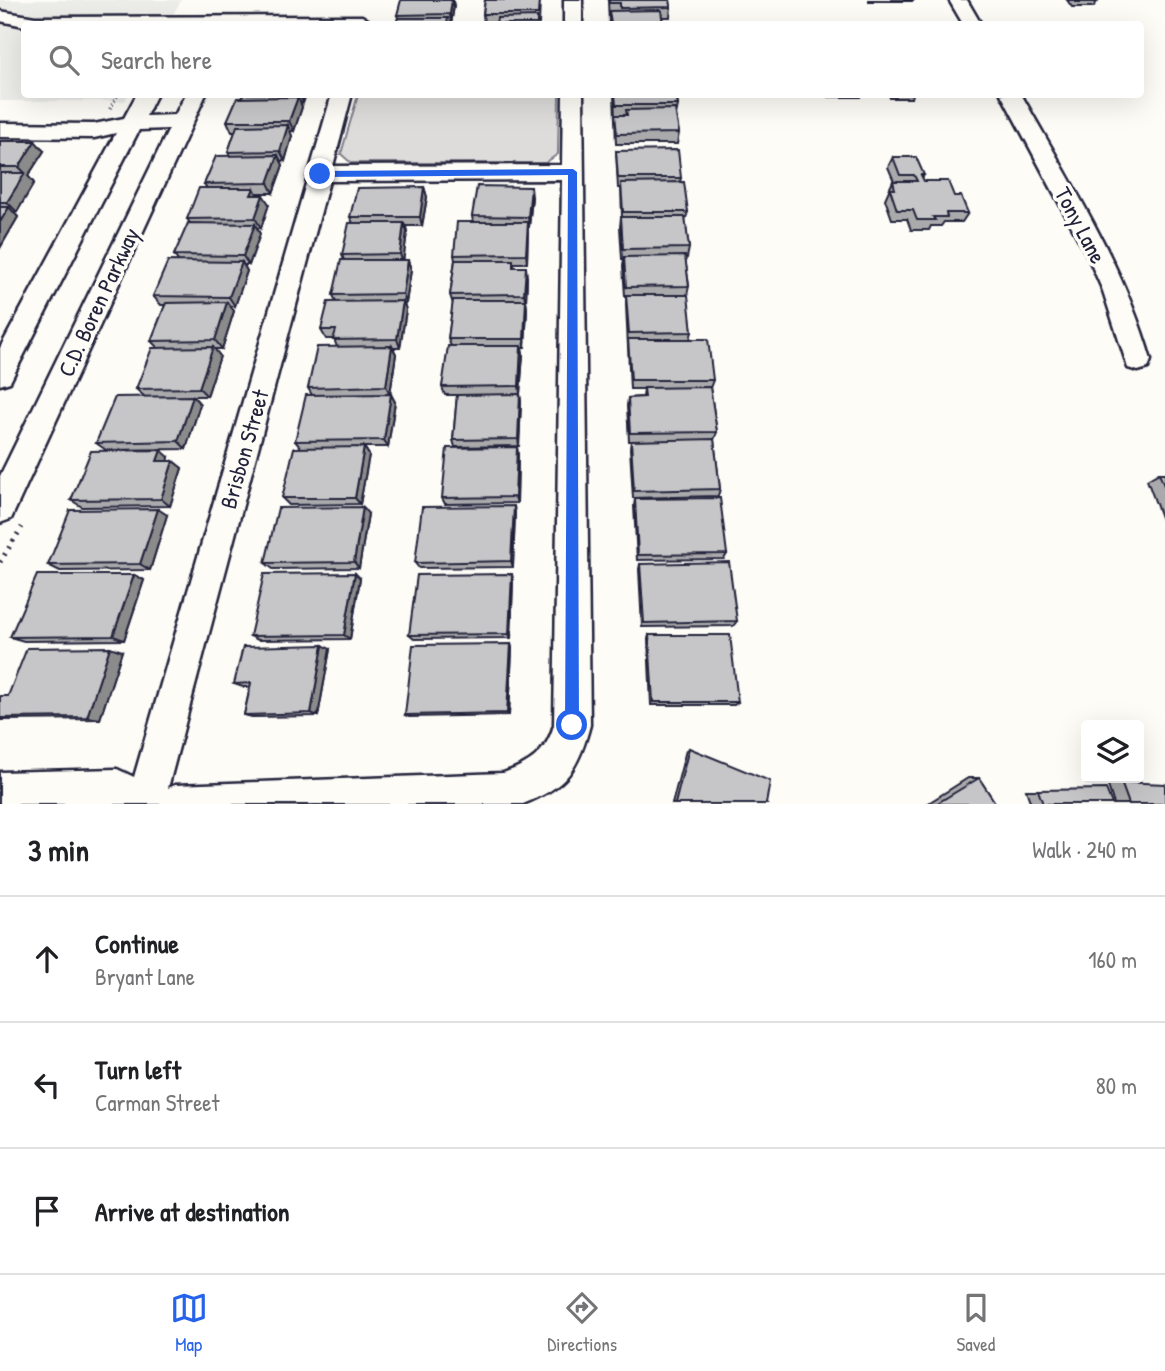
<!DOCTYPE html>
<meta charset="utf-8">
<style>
:root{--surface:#fff;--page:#f6f6f6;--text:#202124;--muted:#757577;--line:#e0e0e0;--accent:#2563eb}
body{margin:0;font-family:"Patrick Hand",sans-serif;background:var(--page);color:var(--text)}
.controls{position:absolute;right:21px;bottom:21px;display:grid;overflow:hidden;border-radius:7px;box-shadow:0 7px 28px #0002}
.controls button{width:63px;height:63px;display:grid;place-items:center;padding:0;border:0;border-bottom:2px solid var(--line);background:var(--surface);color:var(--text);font:35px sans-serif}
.stop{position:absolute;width:21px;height:21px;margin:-16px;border:5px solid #2563eb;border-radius:50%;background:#fff}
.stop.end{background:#2563eb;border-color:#fff;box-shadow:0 2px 7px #0008}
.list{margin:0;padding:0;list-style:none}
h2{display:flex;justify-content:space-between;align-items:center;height:91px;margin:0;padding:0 28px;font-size:30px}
h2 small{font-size:23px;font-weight:400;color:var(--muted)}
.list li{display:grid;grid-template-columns:46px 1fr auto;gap:21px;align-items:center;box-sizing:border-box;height:126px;padding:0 28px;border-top:2px solid var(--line)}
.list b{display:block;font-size:26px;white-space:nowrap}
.list p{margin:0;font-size:23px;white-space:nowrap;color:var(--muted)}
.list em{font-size:23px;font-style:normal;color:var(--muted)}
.icon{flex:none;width:38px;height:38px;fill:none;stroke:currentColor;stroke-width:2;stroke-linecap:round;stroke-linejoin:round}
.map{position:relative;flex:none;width:1165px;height:804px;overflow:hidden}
.search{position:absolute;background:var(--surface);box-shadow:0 7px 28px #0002;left:21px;right:21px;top:21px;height:77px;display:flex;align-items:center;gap:18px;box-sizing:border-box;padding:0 24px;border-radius:7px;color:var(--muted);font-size:26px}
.sheet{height:469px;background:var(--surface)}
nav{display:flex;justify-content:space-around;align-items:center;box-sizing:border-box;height:98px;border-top:2px solid var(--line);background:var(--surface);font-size:19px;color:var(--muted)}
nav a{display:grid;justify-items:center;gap:4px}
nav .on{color:var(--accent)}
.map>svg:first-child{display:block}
.built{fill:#ecece9}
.green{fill:#dddcdb;stroke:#807f8b;stroke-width:2}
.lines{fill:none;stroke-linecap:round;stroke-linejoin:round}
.minor-casing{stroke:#22223b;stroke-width:5}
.path-far1{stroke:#22223b;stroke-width:3.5;stroke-dasharray:1 3.5;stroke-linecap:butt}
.path{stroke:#22223b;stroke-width:5;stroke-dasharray:2 6;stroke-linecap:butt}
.minor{fill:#fdfcf7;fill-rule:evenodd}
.wall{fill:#aaaaac;stroke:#22223b;stroke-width:2}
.shaded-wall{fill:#8b8b8c;stroke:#22223b;stroke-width:2}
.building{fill:#c6c6c8;stroke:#22223b;stroke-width:2}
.route{fill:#2563eb}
.labels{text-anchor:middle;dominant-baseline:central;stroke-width:7;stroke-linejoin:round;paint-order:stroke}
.street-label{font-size:23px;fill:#22223b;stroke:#fdfcf7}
</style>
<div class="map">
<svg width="1165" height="804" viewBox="0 0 1165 804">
<rect width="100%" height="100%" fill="#fdfcf7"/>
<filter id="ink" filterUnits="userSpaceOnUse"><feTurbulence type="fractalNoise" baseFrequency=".0143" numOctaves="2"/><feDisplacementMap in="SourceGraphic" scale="14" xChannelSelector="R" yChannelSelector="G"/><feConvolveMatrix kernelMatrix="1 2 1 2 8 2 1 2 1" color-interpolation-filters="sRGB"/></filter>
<g filter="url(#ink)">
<path class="built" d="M0 0H181L168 24H24V94L128 95 125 101H0Z"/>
<path class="green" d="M358 95H559L558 154 545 163H351L341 154Z"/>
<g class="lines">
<defs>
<g id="minor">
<rect x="564" y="0" width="18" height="24"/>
<path d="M949 0H967L981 24H963Z"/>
<path d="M0 11 35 17 362 16 371 22 369 24 24 26 0 21Z"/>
<path d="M137 94H157L146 116 175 115 186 94H206L11 519 0 523V476L169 129 139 130 10 382 0 385V348L116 133 94 138 0 137V123L94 124 124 118Z"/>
<path d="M332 94H352L333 166 562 165 563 94H583L590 725C578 770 566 787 523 804H0V772L117 769 134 777ZM562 180 554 725C546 753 530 764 503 773L175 785 168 788 329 181Z"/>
<path d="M1001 94H1021C1070 181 1123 264 1151 360L1148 368 1138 371 1128 368 1103 291 1088 257Z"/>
</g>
</defs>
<use href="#minor" class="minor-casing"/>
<path class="path-far1" d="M110 109 118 94"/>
<path class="path" d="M0 562 22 527"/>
<use href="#minor" class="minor"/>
</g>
<g class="wall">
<path d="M485 0H540L539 24H484L483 14Z"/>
<path d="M608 0H670L671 7 670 17H662L663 24H609Z"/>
<path d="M869 0H914L913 1H869Z"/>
<path d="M1067 0H1095L1097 2 1093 7H1072Z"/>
<path d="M454 6 451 24H396L398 18 397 15Z"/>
<path d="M242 94H306L303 103H300L302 107 294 131H290L292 136 285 161H281L283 165 273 193H257L269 204 261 228H257L260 234 249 265H244L247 271 235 306H230L234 311 222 349H214L220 356 207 396H193L200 404 186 449 106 450 96 443 145 397 136 389 158 348 151 341 165 305H161L153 296 178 261 174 255 190 223 187 219 207 188 204 184 230 156 228 152 235 132H232L227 121 243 97Z"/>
<path d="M614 94H676L678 105 676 115 679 133 677 144H616Z"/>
<path d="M828 94H862L861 97H829Z"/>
<path d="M889 94H913L912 98H890Z"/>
<path d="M0 141 44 151 28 176 34 183 17 212H14L18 217 0 248Z"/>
<path d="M616 151 681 178 680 182 688 212 685 221 689 248 687 258H685L689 286 687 295 692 332 690 339 713 380 710 388 717 432 714 440 720 489 718 496 633 498 630 448 631 441H629L627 406 628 398 643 397 644 389H630L626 305V296H625L623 266 624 259H622L620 227 621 217H622L621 188H618Z"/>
<path d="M893 157 924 175 922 178 924 181 954 196 968 213 962 222H944L941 226H931L929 230H911L907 219H892L885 199 893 181H894L888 167Z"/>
<path d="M424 187 427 197 422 226H406L407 232 403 260H408L411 270 406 303H404L406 310 400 348H393L396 354 390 394 395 402 388 447H364L369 455 360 504 289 505 282 498 301 448 295 441 312 395 308 388 337 347 334 339H326L321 330 336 302 333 295 344 260 342 255 353 223 350 217Z"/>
<path d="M532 197 529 227H528L527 263H514V267L527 277 526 300 527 309 525 347H522L523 354 520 394 521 402 519 446 455 447 453 440 457 395H445L442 387 451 346 448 339 453 304 450 295 455 260 454 255 473 222 472 216Z"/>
<path d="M517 447 518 455 517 503 445 504 442 498Z"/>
<path d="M169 457 168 461H173L182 468 170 506 82 507 71 500Z"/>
<path d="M1159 473H1165V528L1147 480Z"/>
<path d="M635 499 727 554 724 559 637 560 634 506Z"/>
<path d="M515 512 513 567 419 568 415 563Z"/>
<path d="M368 514 359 568 273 569 265 563Z"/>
<path d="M167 515 150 570 60 571 48 565Z"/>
<path d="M640 564 737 621 733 626 642 627 639 569Z"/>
<path d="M134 575 144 580 124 640 24 641 10 637Z"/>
<path d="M360 578 350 639 258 640 250 636Z"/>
<path d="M513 579 511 638 414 639 409 635Z"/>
<path d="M649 635 738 702 734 705H651L648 639Z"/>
<path d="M511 644 512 648 509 715 409 717 405 715Z"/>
<path d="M330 649 318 716 252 717 244 715 250 687H243L234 684Z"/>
<path d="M122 651 100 719 0 720V696H8Z"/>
<path d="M689 748 766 804H672L686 750Z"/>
<path d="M968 778H979L996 804H927Z"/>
<path d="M1121 782 1165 804H1114L1107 783Z"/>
<path d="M1026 790H1038L1112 804H1031Z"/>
</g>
<g class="shaded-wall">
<path d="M452 0H453L454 6 451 24 450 14Z"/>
<path d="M300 94H306L303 103Z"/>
<path d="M298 97 302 107 294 131 289 121Z"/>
<path d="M288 125 292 136 285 161 280 151Z"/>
<path d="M35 141 44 151 28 176 34 183 17 212 7 202 25 173 19 167Z"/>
<path d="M278 155 283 165 273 193 268 183Z"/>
<path d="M424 187 427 197 422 226 420 217Z"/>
<path d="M531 187 532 197 529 227 528 217Z"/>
<path d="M254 188 259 198 251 195Z"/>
<path d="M263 195 269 204 261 228 255 218Z"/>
<path d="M9 207 18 217 0 248V222Z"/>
<path d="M528 222V231L527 263 526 254Z"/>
<path d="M404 223 407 232 403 263 400 254Z"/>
<path d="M255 224 260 234 249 265 243 256Z"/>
<path d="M408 260 411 270 406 303 403 294Z"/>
<path d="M242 262 247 271 235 306 229 297Z"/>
<path d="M526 267 527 277 526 304 524 294Z"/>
<path d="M526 300 527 309 525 347 524 339Z"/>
<path d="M403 301 406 310 400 348 397 339Z"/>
<path d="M227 302 234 311 222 349 215 340Z"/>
<path d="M392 346 396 354 390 394 386 386Z"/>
<path d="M521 346 523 354 520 394 519 386Z"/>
<path d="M213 347 220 356 207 396 199 388Z"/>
<path d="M391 394 395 402 388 447 384 440Z"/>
<path d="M520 394 521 402 519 446 518 439Z"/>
<path d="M193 396 200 404 186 449 178 441Z"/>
<path d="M364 447 369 455 360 504 355 498Z"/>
<path d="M517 447 518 455 517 503 515 497Z"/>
<path d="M161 450 169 457 166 468 157 461Z"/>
<path d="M173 461 182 468 170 506 161 499Z"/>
<path d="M514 506 515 512 513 567 511 561Z"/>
<path d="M363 507 368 514 359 568 354 562Z"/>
<path d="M158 509 167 515 150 570 140 564Z"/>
<path d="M355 573 360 578 350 639 344 635Z"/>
<path d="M512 574 513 579 511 638 509 634Z"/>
<path d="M134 575 144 580 124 640 113 636Z"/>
<path d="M511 644 512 648 509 715 507 713Z"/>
<path d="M323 645 330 649 318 716 311 713Z"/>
<path d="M110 647 122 651 100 719 87 717Z"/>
</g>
<g class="building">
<path d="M401 0H452L450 14 397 15Z"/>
<path d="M485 0H539L538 14H483Z"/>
<path d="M609 0H670L671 7 620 8V3H609Z"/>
<path d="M1074 0H1095L1097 2H1075Z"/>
<path d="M661 10 663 24H611L609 11Z"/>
<path d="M537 17V24H496L497 18Z"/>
<path d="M398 18H448L447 24H396Z"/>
<path d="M279 23H323V24H278Z"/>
<path d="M615 94H676L678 105H616Z"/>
<path d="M298 97 289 121H227L237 98Z"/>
<path d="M675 109 679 133 617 134 615 115H627L626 110Z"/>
<path d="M288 125 280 151 228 152 237 126Z"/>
<path d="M0 141H35L19 167H0Z"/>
<path d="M678 150 681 178H618L616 151Z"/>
<path d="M278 155 268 183 204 184 216 156Z"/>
<path d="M893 157H916L924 175H921L924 181H948L954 196H961L968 213H946L947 217H933L935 220H917L913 210H897L890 189H895L893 181H917L914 175H900Z"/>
<path d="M0 173H25L7 202H0Z"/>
<path d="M684 182 688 212H623L621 183Z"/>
<path d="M477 186 531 187 528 217 472 216Z"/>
<path d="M424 187 420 217H350L357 188Z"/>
<path d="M199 188H254L251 195H263L255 218 187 219Z"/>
<path d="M0 207H9L0 222Z"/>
<path d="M621 217H685L689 248 623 249Z"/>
<path d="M457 222H528L526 254 454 255Z"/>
<path d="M188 223 255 224 243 256 174 255Z"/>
<path d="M349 223H404L400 254 342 255Z"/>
<path d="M685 256 689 286 626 287 624 257Z"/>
<path d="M341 260H408L403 294 333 295Z"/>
<path d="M455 260H513V267H526L524 294 450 295Z"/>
<path d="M168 261 242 262 229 297 153 296Z"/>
<path d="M626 295H688L692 332 629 333Z"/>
<path d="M453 300H526L524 339H448Z"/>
<path d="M403 301 397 339 333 340 336 330H321L328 302Z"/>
<path d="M227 302 215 340 151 341 166 303Z"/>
<path d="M628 339H708L713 380H631Z"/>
<path d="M392 346 386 386 308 388 317 347Z"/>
<path d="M448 346H521L519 386 442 387Z"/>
<path d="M213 347 199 388 136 389 152 348Z"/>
<path d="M710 387 717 432 630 433 628 398 645 397 644 388Z"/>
<path d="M391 394 384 440 295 441 306 395Z"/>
<path d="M520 394 518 439 453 440 457 395Z"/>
<path d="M193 396 178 441 96 443 115 397Z"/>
<path d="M714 439 720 489 634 491 631 441Z"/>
<path d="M364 447 355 498H282L294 448Z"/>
<path d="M517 447 515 497 442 498 447 448Z"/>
<path d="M161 450 157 461H173L161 499 71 500 91 451Z"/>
<path d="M1159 473H1165V488Z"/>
<path d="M720 498 727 554 638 555 635 499Z"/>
<path d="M514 506 511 561 415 563 422 507Z"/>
<path d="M363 507 354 562 265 563 278 508Z"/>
<path d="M158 509 140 564 48 565 70 510Z"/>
<path d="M729 562 737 621 644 623 640 564Z"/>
<path d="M355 573 344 635 250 636 264 574Z"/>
<path d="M512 574 509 634 409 635 417 575Z"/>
<path d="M37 575H134L113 636 10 637Z"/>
<path d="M649 635H730L738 702H653Z"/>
<path d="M511 644 507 713 405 715 413 645Z"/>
<path d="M323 645 311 713 244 715 251 683 234 684 243 647Z"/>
<path d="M110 647 87 717 0 718V696H8L27 648Z"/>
<path d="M689 748 770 781 766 804H675Z"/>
<path d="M979 778 996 804H936Z"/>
<path d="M1121 782 1165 784V804H1129Z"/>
<path d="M1106 789 1112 804H1043L1038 790Z"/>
</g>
</g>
<path class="route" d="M573 169 577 172 579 725 577 731 572 733 567 731 565 725 568 175 320 177 316 174 320 171Z"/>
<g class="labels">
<g class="street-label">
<text transform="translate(1081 225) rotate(62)">Tony Lane</text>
<text transform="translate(98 302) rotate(-65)">C.D. Boren Parkway</text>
<text transform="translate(244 449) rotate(-74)">Brisbon Street</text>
</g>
</g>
</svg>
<div class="controls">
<button><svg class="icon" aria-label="layers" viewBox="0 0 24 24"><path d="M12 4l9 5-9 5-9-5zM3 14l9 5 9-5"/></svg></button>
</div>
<div class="stop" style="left:572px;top:725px"></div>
<div class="stop end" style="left:320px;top:174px"></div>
<div class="search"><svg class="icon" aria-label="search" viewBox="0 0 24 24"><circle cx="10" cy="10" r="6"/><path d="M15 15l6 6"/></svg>Search here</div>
</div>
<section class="sheet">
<h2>3 min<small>Walk · 240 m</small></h2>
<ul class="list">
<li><svg class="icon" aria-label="ahead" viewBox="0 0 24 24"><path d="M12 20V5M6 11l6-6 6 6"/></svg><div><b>Continue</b><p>Bryant Lane</p></div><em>160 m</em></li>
<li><svg class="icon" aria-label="left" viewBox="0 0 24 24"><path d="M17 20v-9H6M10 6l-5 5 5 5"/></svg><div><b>Turn left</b><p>Carman Street</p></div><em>80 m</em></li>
<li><svg class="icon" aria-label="arrive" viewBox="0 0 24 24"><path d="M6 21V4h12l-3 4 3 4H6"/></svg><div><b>Arrive at destination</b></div></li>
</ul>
</section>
<nav>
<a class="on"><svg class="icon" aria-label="map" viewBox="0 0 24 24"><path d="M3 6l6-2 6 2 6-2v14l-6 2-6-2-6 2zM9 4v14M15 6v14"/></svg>Map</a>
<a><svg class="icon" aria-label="directions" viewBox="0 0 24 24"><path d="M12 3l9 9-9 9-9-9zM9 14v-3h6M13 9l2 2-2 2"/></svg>Directions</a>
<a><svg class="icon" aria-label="saved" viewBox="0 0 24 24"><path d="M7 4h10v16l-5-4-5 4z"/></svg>Saved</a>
</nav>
